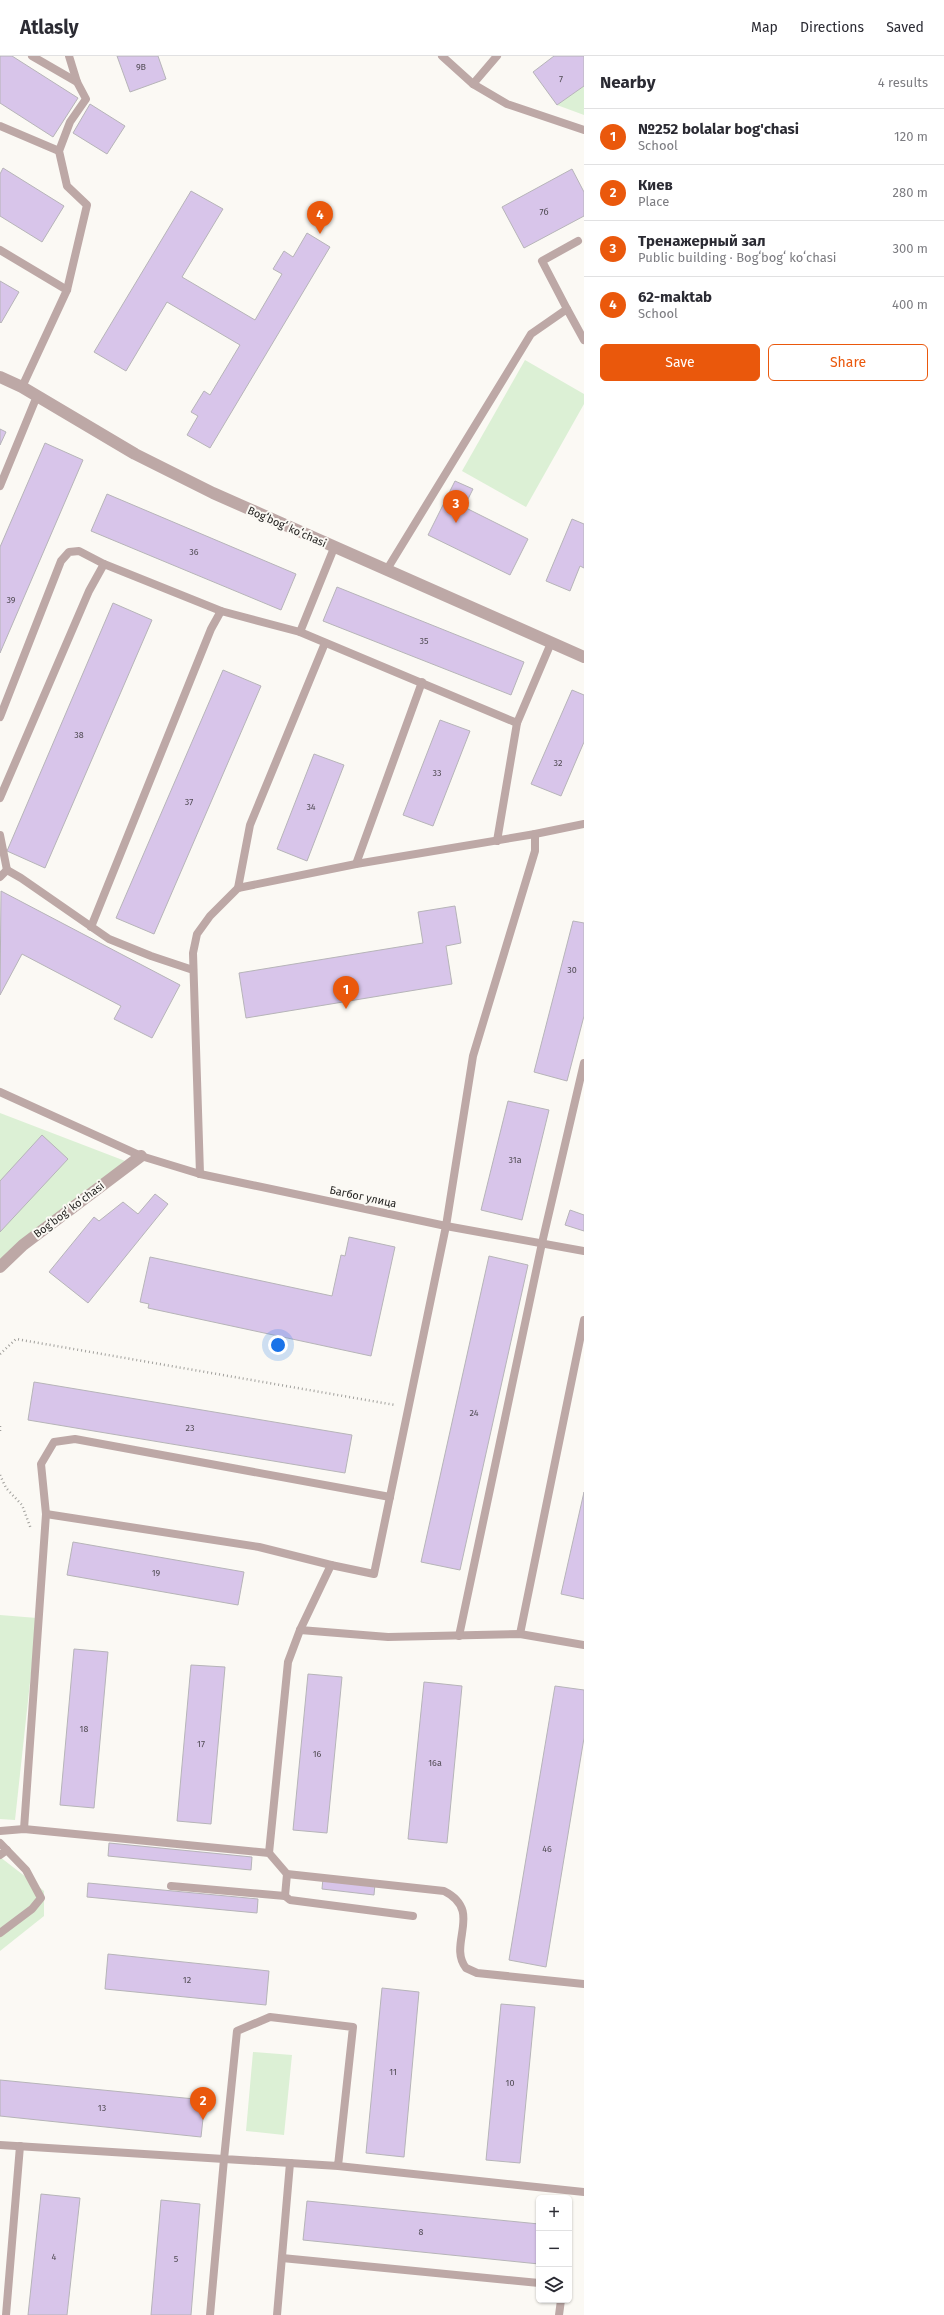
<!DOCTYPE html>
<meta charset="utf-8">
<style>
:root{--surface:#fff;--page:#f2f2f3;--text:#2b2b33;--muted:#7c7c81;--line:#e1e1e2;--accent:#ea580c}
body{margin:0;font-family:"Fira Sans",sans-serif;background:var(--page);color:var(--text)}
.controls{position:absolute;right:12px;bottom:12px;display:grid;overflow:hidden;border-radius:6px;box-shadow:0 1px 3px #0004}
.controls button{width:36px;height:36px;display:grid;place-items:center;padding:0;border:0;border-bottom:1px solid var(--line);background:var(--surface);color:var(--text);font:20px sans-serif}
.you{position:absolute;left:278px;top:1289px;width:14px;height:14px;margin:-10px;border:3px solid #fff;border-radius:50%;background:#1a73e8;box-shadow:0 0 0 6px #1a73e833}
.badge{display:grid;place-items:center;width:26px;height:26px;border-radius:50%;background:var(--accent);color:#fff;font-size:13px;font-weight:700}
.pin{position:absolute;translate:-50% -33px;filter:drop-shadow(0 1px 2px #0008)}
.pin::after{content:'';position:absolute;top:21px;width:14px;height:12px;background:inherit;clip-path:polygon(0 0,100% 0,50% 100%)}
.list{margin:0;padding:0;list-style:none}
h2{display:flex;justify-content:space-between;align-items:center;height:52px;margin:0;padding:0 16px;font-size:17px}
h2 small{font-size:13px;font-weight:400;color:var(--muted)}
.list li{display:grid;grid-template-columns:26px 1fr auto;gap:12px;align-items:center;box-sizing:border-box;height:56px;padding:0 16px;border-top:1px solid var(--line)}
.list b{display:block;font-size:15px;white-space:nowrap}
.list p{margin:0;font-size:13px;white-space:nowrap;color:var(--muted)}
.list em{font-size:13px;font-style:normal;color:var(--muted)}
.actions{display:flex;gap:8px;padding:12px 16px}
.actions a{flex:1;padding:9px 0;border:1px solid var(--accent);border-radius:6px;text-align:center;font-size:14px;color:var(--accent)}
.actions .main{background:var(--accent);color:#fff}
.icon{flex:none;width:22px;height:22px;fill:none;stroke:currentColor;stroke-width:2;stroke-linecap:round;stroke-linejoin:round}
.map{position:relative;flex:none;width:584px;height:2259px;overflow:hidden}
header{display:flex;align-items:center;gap:24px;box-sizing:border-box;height:56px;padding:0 20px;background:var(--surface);border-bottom:1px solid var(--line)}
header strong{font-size:19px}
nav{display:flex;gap:22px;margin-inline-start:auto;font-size:14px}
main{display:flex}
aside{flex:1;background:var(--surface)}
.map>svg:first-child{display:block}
.green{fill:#dcf0d5}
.building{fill:#d8c5ea;stroke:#b6b4b8}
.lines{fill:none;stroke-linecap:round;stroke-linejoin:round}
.path{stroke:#a1a09c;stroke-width:2.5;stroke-dasharray:1 3;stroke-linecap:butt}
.lane{stroke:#bda8a6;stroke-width:8}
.street{stroke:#bda8a6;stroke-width:12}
.labels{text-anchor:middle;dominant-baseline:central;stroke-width:4;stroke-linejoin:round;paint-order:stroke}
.number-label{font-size:9px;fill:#524d55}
.street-label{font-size:11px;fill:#262523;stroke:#fbf9f4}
</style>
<header>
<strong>Atlasly</strong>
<nav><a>Map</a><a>Directions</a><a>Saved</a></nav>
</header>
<main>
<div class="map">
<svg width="584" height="2259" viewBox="0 0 584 2259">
<rect width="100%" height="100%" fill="#fbf9f4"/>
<g class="green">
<path d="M584 30V59L557 49Z"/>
<path d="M525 304 584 338V348L526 451 462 415Z"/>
<path d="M0 1057 133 1108 0 1211Z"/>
<path d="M0 1559 37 1562 15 1764 0 1763Z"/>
<path d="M0 1801 44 1835V1860L0 1895Z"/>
<path d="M253 1996 292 1999 284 2079 246 2075Z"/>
</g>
<g class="building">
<path d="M0 0H12L78 42 53 81 0 47Z"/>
<path d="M117 0H158L166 23 130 36Z"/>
<path d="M554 0H584V30L557 49 533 16Z"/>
<path d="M90 48 125 70 107 98 73 77Z"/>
<path d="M3 112 64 150 42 186 0 160V118Z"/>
<path d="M572 113 584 136V160L524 192 502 151Z"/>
<path d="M191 135 223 153 182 221 255 264 282 218 273 213 284 195 293 201 307 177 330 191 210 392 187 379 198 360 191 356 204 335 210 339 240 289 167 246 126 315 94 296Z"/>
<path d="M0 225 19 236 1 267 0 266Z"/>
<path d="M0 373 6 376 0 389Z"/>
<path d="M45 387 83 404 0 597V491Z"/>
<path d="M455 425 473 433 464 451 528 483 510 519 428 479Z"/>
<path d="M107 438 296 518 281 554 91 475Z"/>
<path d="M572 463 584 468V512L580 510 570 535 546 525Z"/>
<path d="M337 531 524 606 511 639 323 565Z"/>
<path d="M113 547 152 564 45 812 7 795Z"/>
<path d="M223 614 261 630 154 878 116 862Z"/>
<path d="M572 634 584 639V686L561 740 531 728Z"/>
<path d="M440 664 470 675 433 770 403 759Z"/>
<path d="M314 698 344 709 307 805 277 793Z"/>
<path d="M1 835 180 929 152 982 114 963 121 950 22 898 0 939Z"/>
<path d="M455 850 461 887 446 890 452 928 246 962 239 917 423 887 418 856Z"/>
<path d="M573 865 584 867V960L567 1025 534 1016Z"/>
<path d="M508 1045 549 1054 522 1164 481 1154Z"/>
<path d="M42 1079 68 1103 0 1176V1125Z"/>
<path d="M155 1138 168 1148 88 1247 49 1216 94 1161 99 1165 123 1146 138 1158Z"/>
<path d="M570 1154 584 1159V1175L565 1169Z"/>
<path d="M349 1181 395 1191 371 1300 148 1252 149 1248 140 1246 150 1201 332 1240 341 1199 345 1200Z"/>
<path d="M489 1200 528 1209 460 1514 421 1506Z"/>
<path d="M34 1326 352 1379 345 1417 28 1364Z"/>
<path d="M584 1436V1543L561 1538Z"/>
<path d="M73 1486 244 1516 238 1549 67 1519Z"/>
<path d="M74 1593 108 1596 94 1752 60 1749Z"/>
<path d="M191 1609 225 1611 211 1768 177 1765Z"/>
<path d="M308 1618 342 1621 327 1777 293 1774Z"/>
<path d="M424 1626 462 1630 447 1787 408 1783Z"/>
<path d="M555 1630 584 1634V1682L546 1911 509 1904Z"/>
<path d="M109 1787 252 1801 251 1814 108 1800Z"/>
<path d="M323 1822 375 1828 374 1839 322 1833Z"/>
<path d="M88 1827 258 1843 257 1857 87 1841Z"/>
<path d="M108 1898 269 1915 266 1949 105 1933Z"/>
<path d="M382 1932 419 1936 404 2101 366 2097Z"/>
<path d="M501 1948 535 1951 520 2107 486 2104Z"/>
<path d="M0 2024 205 2044 201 2081 0 2060Z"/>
<path d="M41 2138 80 2142 67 2259H28Z"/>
<path d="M161 2144 200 2148 191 2259H151Z"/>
<path d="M307 2145 539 2168V2208L303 2184Z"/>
</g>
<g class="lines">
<g class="path">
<path d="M0 1298 16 1283 395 1349"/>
<path d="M0 1370V1375"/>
<path d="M0 1419 6 1432 22 1449 31 1473"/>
</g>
<g class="lane">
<path d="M32 0 77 26"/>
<path d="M442 0 473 28 507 48 584 74"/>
<path d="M473 28 497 0"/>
<path d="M0 70 59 95"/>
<path d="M0 194 67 234"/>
<path d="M567 253 542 205 578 185"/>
<path d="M22 331 67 234 87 149 67 130 59 95 70 66 86 43 77 26 69 0"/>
<path d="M0 430 37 340"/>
<path d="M386 515 531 278 567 253 584 284"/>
<path d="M300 576 517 667"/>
<path d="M0 661 61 505 69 496 79 495 104 508"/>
<path d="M0 742 89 535 104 508 221 555"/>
<path d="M0 779 7 814"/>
<path d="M497 785 517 667 551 587"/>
<path d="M356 808 422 626"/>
<path d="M0 821 7 814 21 822 109 883 151 900 193 914"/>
<path d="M238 832 250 769 325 587"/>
<path d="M91 871 211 573 221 555 300 576 334 492"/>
<path d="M0 1036 141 1100 200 1118 446 1170 584 1195"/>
<path d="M200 1118 193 897 197 878 210 860 238 832 356 808 535 778 584 768"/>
<path d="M46 1458 259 1491 331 1509"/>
<path d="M300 1574 388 1581 520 1578 584 1589"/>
<path d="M520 1578 584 1264"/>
<path d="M459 1580 542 1187 584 1007"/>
<path d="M24 1773 46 1458 41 1408 54 1386 75 1383 390 1441"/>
<path d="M0 1775 24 1773 269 1797 287 1818 444 1835C484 1855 447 1888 466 1912L477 1917 584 1928"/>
<path d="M0 1787 26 1814 41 1842 32 1853 0 1877"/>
<path d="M269 1797 288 1606 300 1574 331 1509 374 1518 446 1170 473 1000 535 795V778"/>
<path d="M0 1799 7 1794"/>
<path d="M287 1818 285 1840 290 1844 413 1860"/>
<path d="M171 1830 285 1840"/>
<path d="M0 2089 224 2103 210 2259"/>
<path d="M338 2110 353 1971 270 1961 237 1975 224 2103 338 2110 584 2136"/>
<path d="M282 2202 539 2227"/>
<path d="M6 2259 20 2090"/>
<path d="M277 2259 290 2107"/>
<path d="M559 2259 561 2244"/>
</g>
<g class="street">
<path d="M0 321 22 331 135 398 213 437 584 601"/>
<path d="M0 1211 23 1189 141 1100"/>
</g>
</g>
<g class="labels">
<g class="number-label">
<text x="141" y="11">9B</text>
<text x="561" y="23">7</text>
<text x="544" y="156">7б</text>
<text x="194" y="496">36</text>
<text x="11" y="544">39</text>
<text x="424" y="585">35</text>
<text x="79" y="679">38</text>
<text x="558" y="707">32</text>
<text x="437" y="717">33</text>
<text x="189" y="746">37</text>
<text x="311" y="751">34</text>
<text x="572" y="914">30</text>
<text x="515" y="1104">31а</text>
<text x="474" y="1357">24</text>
<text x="190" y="1372">23</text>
<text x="156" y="1517">19</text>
<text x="84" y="1673">18</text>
<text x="201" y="1688">17</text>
<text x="317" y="1698">16</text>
<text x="435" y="1707">16а</text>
<text x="547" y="1793">46</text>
<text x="187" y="1924">12</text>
<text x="393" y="2016">11</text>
<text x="510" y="2027">10</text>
<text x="102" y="2052">13</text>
<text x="421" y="2176">8</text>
<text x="54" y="2201">4</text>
<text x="176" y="2203">5</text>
</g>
<g class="street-label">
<text transform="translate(287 471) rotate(24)">Bogʻbogʻ koʻchasi</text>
<text transform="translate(363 1141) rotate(12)">Багбог улица</text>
<text transform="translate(69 1154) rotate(-37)">Bogʻbogʻ koʻchasi</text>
</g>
</g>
</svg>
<div class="controls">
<button>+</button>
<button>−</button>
<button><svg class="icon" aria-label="layers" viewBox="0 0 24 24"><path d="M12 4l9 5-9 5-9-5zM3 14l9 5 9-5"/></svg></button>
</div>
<div class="you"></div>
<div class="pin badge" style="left:346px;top:953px">1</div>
<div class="pin badge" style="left:203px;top:2064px">2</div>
<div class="pin badge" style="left:456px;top:467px">3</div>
<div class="pin badge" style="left:320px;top:178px">4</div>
</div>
<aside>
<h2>Nearby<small>4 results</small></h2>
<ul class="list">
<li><span class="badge">1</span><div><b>№252 bolalar bog'chasi</b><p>School</p></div><em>120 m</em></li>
<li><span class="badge">2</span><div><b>Киев</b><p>Place</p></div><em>280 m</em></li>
<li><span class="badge">3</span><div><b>Тренажерный зал</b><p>Public building · Bogʻbogʻ koʻchasi</p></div><em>300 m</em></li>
<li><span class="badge">4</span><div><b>62-maktab</b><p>School</p></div><em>400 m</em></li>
</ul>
<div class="actions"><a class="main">Save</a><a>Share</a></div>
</aside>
</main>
